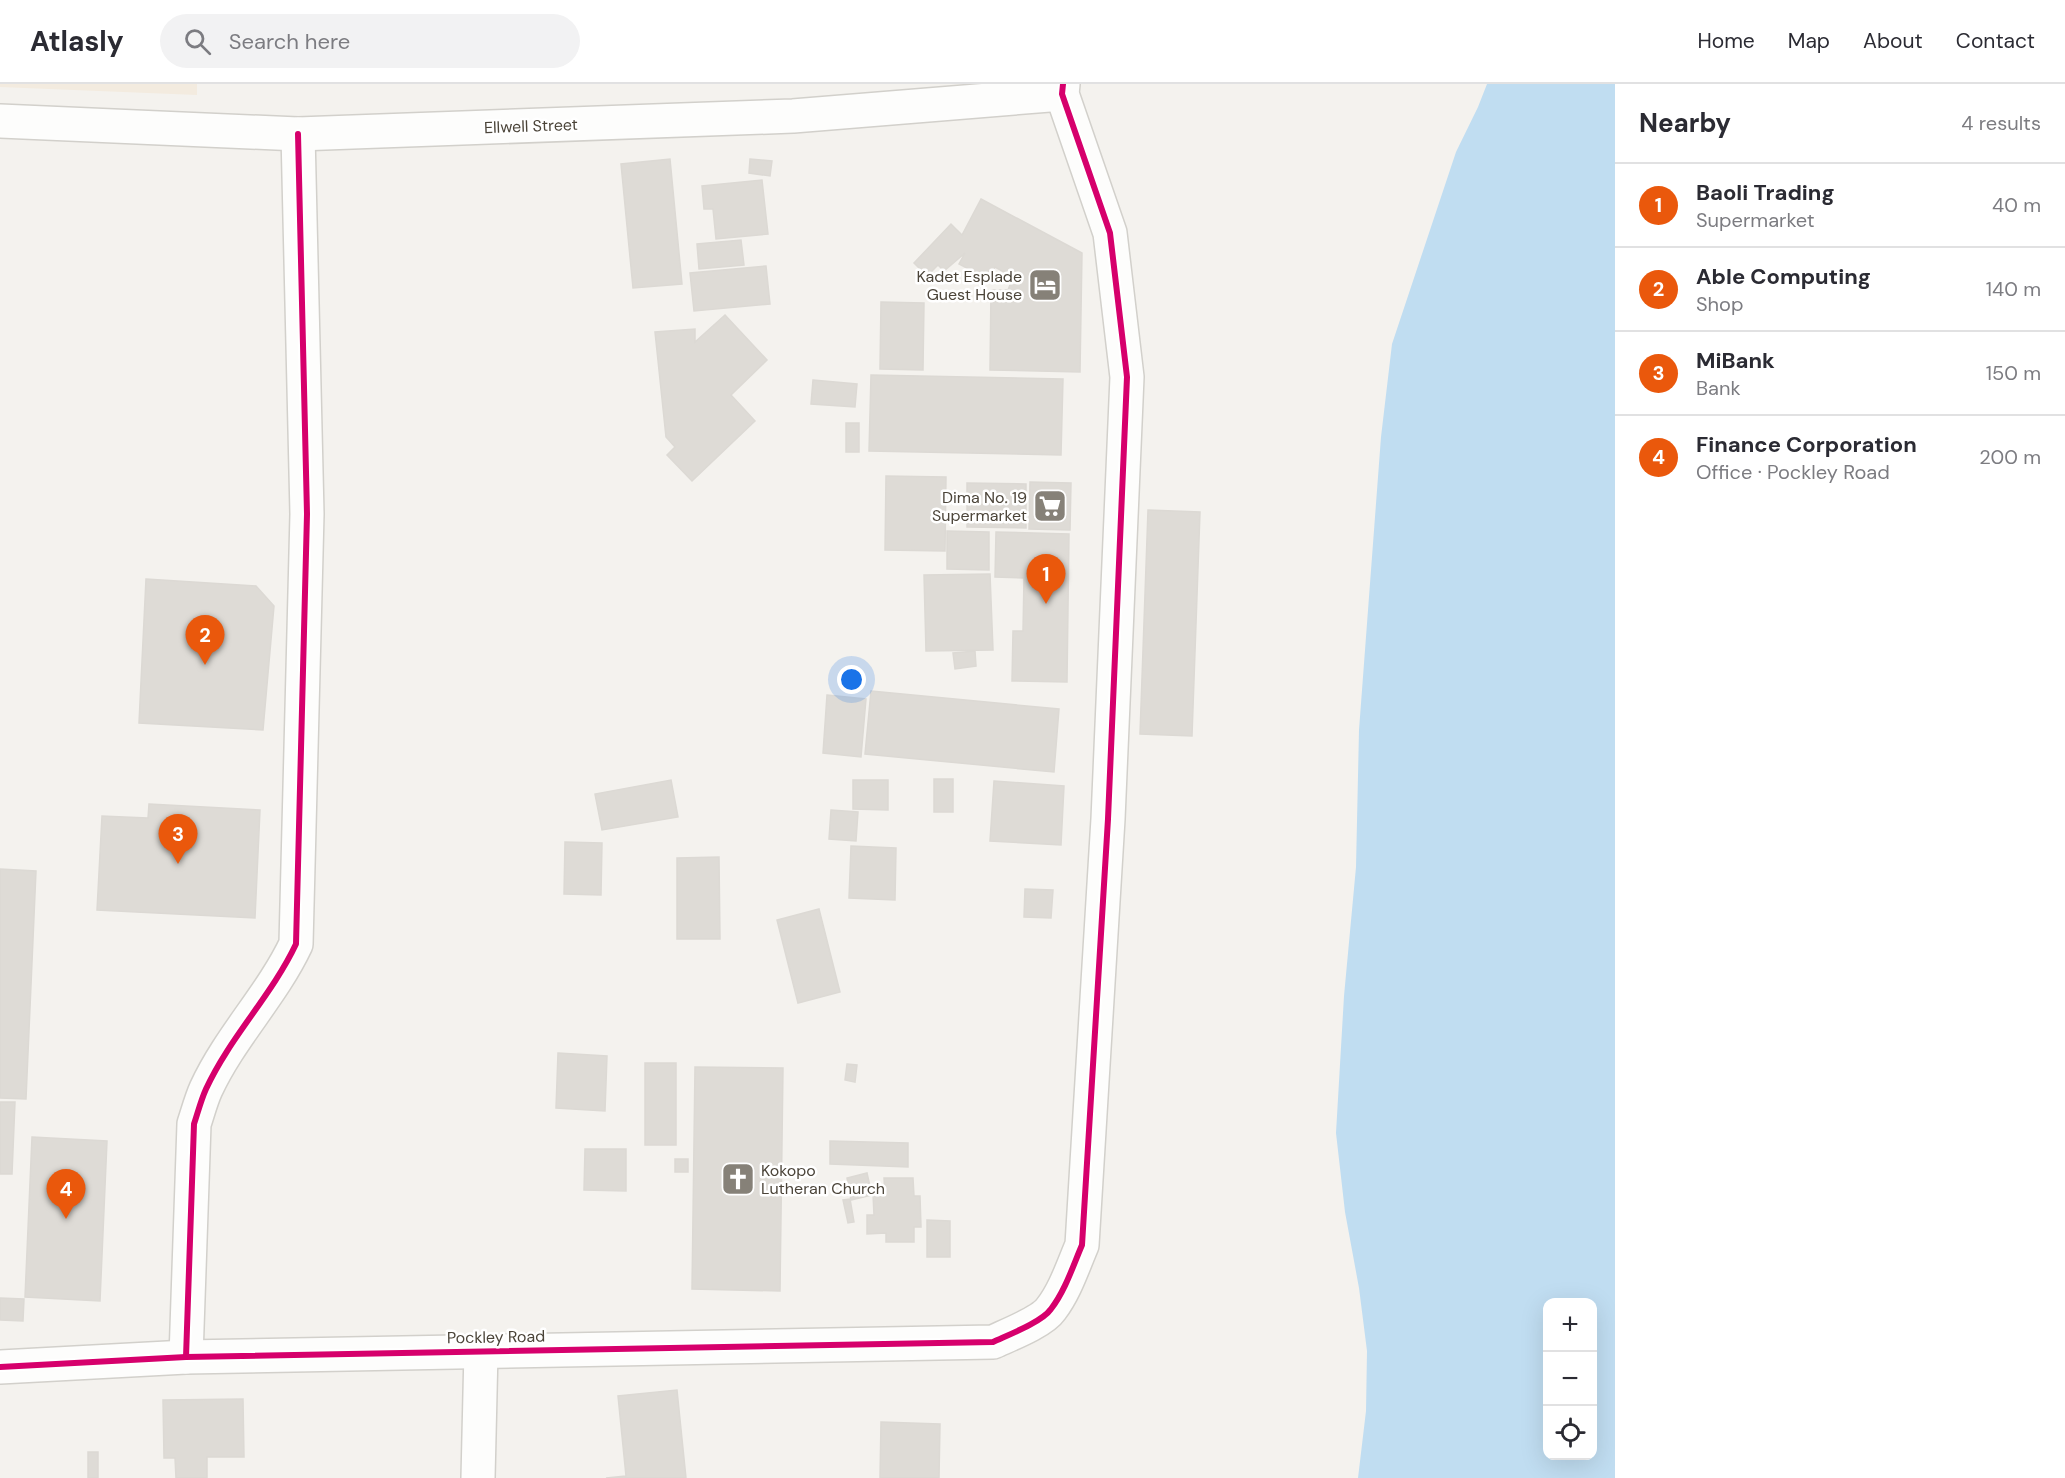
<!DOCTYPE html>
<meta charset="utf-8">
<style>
:root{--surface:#fff;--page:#f2f2f3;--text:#2b2b33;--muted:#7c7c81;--line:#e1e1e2;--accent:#ea580c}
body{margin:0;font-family:"DM Sans",sans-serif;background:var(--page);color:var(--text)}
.controls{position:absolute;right:18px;bottom:18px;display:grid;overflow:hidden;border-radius:12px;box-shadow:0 6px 24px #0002}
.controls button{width:54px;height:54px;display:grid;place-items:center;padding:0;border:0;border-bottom:2px solid var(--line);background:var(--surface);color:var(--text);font:30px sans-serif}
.you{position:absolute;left:852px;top:596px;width:21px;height:21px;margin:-15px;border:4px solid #fff;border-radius:50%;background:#1a73e8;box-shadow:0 0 0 9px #1a73e833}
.badge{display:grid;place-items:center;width:39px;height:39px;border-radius:50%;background:var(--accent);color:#fff;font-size:20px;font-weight:700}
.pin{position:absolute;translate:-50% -50px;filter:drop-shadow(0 2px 3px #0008)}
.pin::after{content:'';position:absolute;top:32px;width:21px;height:18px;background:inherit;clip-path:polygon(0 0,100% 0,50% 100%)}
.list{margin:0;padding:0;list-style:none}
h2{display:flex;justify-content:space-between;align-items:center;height:78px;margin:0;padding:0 24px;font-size:26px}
h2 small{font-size:20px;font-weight:400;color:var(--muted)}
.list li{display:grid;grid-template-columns:39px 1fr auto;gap:18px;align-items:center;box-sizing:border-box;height:84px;padding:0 24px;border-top:2px solid var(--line)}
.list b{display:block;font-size:22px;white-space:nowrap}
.list p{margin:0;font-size:20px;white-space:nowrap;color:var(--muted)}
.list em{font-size:20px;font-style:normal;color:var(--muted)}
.icon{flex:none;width:33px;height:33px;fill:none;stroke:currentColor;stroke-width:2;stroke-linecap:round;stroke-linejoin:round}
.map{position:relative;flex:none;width:1615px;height:1394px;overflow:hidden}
header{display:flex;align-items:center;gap:36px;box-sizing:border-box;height:84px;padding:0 30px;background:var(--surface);border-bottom:2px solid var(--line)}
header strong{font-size:28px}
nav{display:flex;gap:33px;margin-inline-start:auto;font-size:21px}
.search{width:420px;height:54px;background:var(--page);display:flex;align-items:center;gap:15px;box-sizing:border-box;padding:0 21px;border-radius:33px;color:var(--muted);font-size:22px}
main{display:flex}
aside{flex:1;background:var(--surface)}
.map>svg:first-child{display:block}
.commercial{fill:#f3ebdf}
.water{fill:#c0ddf1;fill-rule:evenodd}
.building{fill:#dedbd6;stroke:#dcd9d4;stroke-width:1.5}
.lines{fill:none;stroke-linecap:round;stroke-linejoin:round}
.minor-casing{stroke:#d2d0cb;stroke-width:36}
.minor{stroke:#fdfdfc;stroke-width:33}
.cycleway-casing{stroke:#fff;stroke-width:10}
.cycleway{stroke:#d6006c;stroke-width:6}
.labels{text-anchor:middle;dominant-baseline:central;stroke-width:5;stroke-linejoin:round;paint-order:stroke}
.street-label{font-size:16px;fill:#4b4439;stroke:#fff}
.poi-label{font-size:16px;fill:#4b4439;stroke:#fff;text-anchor:end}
</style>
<header>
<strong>Atlasly</strong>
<div class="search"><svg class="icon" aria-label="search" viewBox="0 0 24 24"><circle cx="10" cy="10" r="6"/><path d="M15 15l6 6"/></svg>Search here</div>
<nav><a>Home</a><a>Map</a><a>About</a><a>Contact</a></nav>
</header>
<main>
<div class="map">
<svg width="1615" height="1394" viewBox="0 0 1615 1394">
<rect width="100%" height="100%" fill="#f4f2ee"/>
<path class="commercial" d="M0 0H197V11L0 3Z"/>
<path class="water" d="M1487 0H1615V1394H1358L1366 1327 1367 1267 1359 1204 1345 1128 1336 1049 1344 912 1356 783 1359 646 1381 353 1392 260 1456 68 1478 23ZM1548 1218H1592V1372H1548Z"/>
<g class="building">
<path d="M670 75 682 200 633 204 621 80Z"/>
<path d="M750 75 772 77 770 92 749 89Z"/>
<path d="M762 96 768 150 716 155 713 125H704L702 102Z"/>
<path d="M981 115 1082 169 1080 288 990 286 991 206H1008L1013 193 995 183 989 196 959 180 965 169 944 187 938 181 927 192 914 179 951 140 962 151Z"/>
<path d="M741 156 744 181 699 185 697 160Z"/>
<path d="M766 182 770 220 694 227 690 189Z"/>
<path d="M881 218 924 219 923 286 880 285Z"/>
<path d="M725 231 767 276 731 311 755 337 692 397 667 371 675 363 666 353 655 248 695 245V258Z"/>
<path d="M871 291 1063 295 1061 371 869 367Z"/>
<path d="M813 296 857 300 855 323 811 320Z"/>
<rect x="846" y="339" width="13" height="29"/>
<path d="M886 392 946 393 945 467 885 466Z"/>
<path d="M1030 398 1071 399 1070 446 1029 445Z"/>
<path d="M967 399 1026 400V444L967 443Z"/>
<path d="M1148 426 1200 428 1192 652 1140 650Z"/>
<path d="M947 447 989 448V486L947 485Z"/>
<path d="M996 448 1069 450 1067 598 1012 597 1013 547H1023L1024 494 995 493Z"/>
<path d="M990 490 993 566 926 567 924 491Z"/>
<path d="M146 495 256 502 274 522 263 646 139 639Z"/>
<path d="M975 567 976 582 955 585 953 569Z"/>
<path d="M871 607 1059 625 1054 688 865 670Z"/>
<path d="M827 611 866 615 861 673 823 669Z"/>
<rect x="934" y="695" width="19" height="33"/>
<path d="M671 696 678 733 602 746 595 710Z"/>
<path d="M853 696H888V726L853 725Z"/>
<path d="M994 697 1064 702 1061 761 990 757Z"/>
<path d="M149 720 260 726 255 834 97 826 102 732 148 734Z"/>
<path d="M831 726 858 728 856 757 829 755Z"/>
<path d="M565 758 602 759 601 811 564 810Z"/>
<path d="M851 762 896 764 895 816 849 814Z"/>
<path d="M719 773 720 855H677V774Z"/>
<path d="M0 785 36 787 26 1015 0 1014Z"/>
<path d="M1025 805 1053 806 1051 834 1024 833Z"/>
<path d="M819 825 840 908 798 919 777 836Z"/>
<path d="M558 969 607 972 605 1027 556 1024Z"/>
<rect x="645" y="979" width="31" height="82"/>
<path d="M847 980 857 981 855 998 845 996Z"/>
<path d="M695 983 783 984 780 1207 692 1205Z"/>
<path d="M0 1018H15L12 1090H0Z"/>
<path d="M32 1053 107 1057 100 1217 25 1213Z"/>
<path d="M830 1057 908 1059V1083L830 1080Z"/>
<path d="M585 1065H626V1107L584 1106Z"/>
<rect x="675" y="1075" width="13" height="13"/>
<path d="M867 1089 872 1111 851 1116 847 1094Z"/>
<path d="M884 1094H913L914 1112H920L921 1143H914V1158H886V1149L867 1150V1131H874L873 1110H885Z"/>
<path d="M850 1115 854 1138 848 1139 843 1116Z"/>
<path d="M927 1136 950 1137V1173H927Z"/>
<path d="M0 1214 24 1215 23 1237 0 1236Z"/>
<path d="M677 1306 686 1394H606L626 1392 618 1312Z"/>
<path d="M243 1315 244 1373H207V1394H176L175 1374H164L163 1316Z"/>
<path d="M881 1338 940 1340 939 1394H880Z"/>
<rect x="88" y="1368" width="10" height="26"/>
</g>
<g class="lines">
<defs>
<g id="minor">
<path d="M0 37 298 50 793 32 1062 10"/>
<path d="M186 1273 194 1040C198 1028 201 1016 206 1005 230 953 272 911 296 860L307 430 298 50"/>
<path d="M0 1283 186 1273 993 1258C1008 1251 1042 1238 1051 1225 1065 1207 1073 1182 1082 1161L1108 735 1127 293 1110 149 1062 10 1063 0"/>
<path d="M478 1394 481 1267"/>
</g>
</defs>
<use href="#minor" class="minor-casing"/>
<use href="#minor" class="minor"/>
<defs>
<g id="cycleway">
<path d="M186 1273 194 1040C198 1028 201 1016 206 1005 230 953 272 911 296 860L307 430 298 50"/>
<path d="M0 1283 186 1273 993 1258C1008 1251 1042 1238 1051 1225 1065 1207 1073 1182 1082 1161L1108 735 1127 293 1110 149 1062 10 1063 0"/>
</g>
</defs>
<use href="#cycleway" class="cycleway-casing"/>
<use href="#cycleway" class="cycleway"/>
</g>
<defs>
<symbol id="hotel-square" viewBox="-11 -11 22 22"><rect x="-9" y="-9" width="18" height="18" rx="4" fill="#868178" stroke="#fff"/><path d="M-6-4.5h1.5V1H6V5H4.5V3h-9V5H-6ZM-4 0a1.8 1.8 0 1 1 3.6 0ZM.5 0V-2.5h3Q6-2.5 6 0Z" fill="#fff"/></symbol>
<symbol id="supermarket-square" viewBox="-11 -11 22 22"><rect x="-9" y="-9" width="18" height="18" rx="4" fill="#868178" stroke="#fff"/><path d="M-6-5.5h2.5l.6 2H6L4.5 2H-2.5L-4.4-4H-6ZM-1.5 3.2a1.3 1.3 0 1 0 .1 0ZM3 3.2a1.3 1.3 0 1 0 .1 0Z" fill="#fff"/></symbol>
<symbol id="church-square" viewBox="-11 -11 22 22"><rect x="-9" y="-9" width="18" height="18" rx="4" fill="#868178" stroke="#fff"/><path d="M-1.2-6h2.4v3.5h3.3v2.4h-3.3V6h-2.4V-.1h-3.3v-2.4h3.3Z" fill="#fff"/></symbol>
</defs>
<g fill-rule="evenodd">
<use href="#hotel-square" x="1026" y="182" width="38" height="38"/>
<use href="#supermarket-square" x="1031" y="403" width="38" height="38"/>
<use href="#church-square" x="719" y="1076" width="38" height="38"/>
</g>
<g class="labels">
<g class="street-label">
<text transform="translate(531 42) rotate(-2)">Ellwell Street</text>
<text transform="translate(496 1253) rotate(-1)">Pockley Road</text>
</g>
<g class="poi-label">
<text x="1022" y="192">Kadet Esplade<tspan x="1022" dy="18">Guest House</tspan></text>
<text x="1027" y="413">Dima No. 19<tspan x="1027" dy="18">Supermarket</tspan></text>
<text x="761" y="1086" text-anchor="start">Kokopo<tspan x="761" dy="18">Lutheran Church</tspan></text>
</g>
</g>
</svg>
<div class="controls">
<button>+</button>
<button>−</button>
<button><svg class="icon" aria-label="locate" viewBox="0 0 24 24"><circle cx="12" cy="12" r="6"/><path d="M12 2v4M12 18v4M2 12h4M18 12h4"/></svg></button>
</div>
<div class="you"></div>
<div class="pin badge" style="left:1046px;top:520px">1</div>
<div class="pin badge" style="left:205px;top:581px">2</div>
<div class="pin badge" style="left:178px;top:780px">3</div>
<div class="pin badge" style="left:66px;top:1135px">4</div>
</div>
<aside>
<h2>Nearby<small>4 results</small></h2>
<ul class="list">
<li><span class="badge">1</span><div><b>Baoli Trading</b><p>Supermarket</p></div><em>40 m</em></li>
<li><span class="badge">2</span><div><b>Able Computing</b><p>Shop</p></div><em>140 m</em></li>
<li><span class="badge">3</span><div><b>MiBank</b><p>Bank</p></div><em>150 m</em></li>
<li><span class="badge">4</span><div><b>Finance Corporation</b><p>Office · Pockley Road</p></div><em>200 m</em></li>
</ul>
</aside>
</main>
